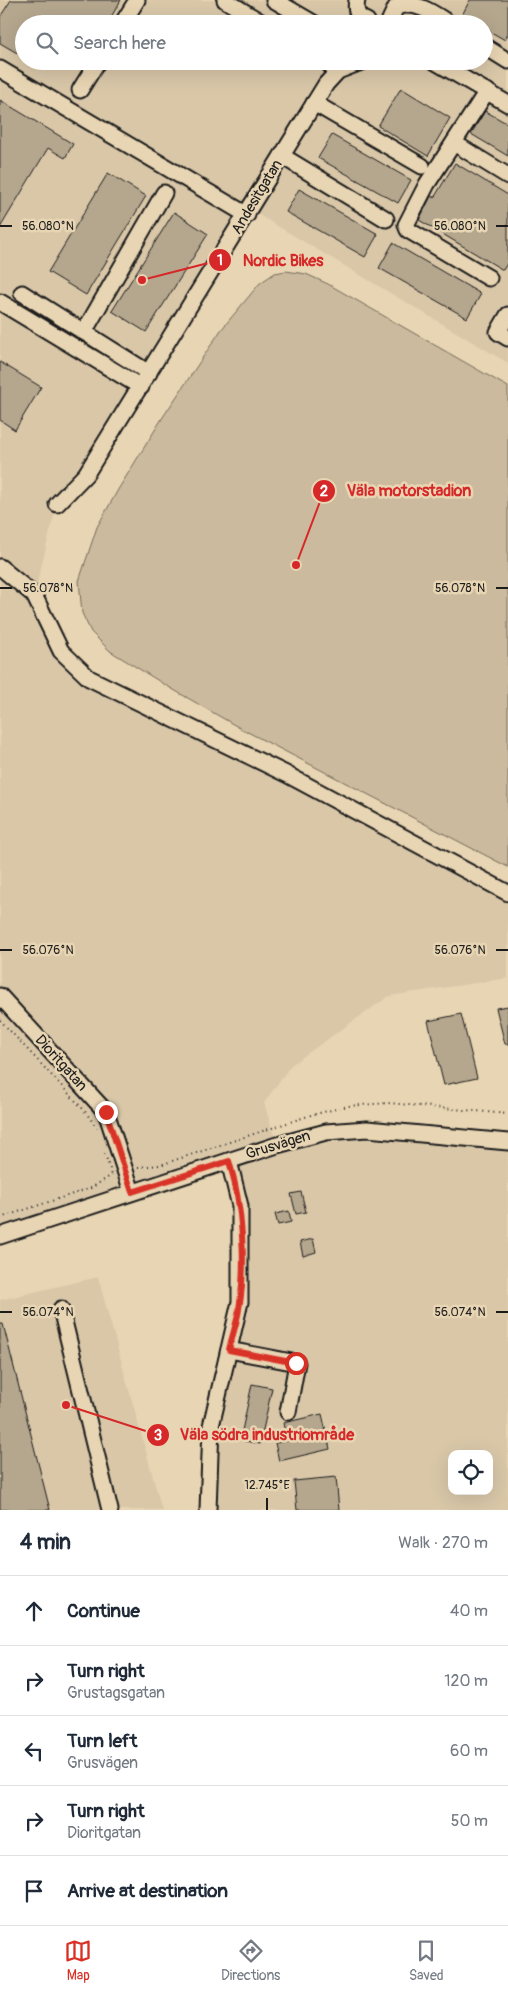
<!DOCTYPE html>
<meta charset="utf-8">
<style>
:root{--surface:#fff;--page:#f6f6f7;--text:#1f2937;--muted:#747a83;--line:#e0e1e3;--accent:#d93025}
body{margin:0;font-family:Pangolin,sans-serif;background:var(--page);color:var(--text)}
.controls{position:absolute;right:15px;bottom:15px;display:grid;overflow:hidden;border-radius:10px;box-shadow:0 5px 20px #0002}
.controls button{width:45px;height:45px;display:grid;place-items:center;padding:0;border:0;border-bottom:1px solid var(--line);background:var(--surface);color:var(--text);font:25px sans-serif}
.stop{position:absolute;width:15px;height:15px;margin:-11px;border:4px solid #d93025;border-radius:50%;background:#fff}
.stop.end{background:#d93025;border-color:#fff;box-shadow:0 1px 5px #0008}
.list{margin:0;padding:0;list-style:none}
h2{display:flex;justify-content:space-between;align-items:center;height:65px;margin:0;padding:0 20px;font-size:21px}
h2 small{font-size:16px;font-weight:400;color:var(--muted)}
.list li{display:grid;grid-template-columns:32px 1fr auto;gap:15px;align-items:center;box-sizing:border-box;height:70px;padding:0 20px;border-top:1px solid var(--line)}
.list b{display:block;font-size:19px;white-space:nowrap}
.list p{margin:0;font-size:16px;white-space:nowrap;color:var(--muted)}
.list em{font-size:16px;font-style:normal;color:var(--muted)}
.icon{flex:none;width:28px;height:28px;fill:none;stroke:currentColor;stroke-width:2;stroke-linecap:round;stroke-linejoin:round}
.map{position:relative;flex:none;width:508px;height:1510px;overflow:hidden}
.search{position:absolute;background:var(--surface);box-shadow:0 5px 20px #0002;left:15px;right:15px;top:15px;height:55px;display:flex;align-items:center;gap:12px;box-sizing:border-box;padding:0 18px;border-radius:28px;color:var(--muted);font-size:19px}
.sheet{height:415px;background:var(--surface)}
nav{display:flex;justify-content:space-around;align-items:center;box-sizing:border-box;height:70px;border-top:1px solid var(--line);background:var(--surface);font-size:14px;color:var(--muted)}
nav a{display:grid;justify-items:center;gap:2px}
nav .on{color:var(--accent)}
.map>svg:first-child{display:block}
.built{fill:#d9c7a8;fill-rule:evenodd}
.green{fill:#cbba9d;stroke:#746b5c}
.building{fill:#b5a78e;stroke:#1c1c1c}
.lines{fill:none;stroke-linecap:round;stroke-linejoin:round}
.minor-casing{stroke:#1c1c1c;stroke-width:19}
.path{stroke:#1c1c1c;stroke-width:2;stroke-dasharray:1 4;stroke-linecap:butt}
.minor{stroke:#e8d5b3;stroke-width:15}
.route{stroke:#d93025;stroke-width:6}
.ticks{fill:none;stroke:#1c1c1c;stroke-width:2}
.labels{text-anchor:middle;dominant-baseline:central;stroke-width:5;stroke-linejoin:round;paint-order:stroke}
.street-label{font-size:15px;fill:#1c1c1c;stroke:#e8d5b3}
.ticks-label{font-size:12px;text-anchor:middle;fill:#1c1c1c;stroke:#e8d5b3;stroke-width:5;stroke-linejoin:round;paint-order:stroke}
.leader{fill:none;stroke:#d62828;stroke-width:2}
.callout-dot{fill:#d62828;stroke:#e8d5b3;stroke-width:2}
.mark-label{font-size:15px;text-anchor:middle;font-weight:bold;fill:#fff}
.callout-label{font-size:16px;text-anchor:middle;font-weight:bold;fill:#d62828;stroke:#e8d5b3;stroke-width:5;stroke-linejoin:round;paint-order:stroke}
</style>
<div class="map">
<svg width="508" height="1510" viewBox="0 0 508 1510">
<rect width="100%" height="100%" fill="#e8d5b3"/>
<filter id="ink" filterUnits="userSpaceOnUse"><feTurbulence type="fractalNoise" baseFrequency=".02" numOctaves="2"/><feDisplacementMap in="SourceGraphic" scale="10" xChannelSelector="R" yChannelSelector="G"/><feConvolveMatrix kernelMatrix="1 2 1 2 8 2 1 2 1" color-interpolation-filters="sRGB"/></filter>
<g filter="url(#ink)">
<g class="built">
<path d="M0 0H508V363L0 61ZM24 24H484V61H24Z"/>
<path d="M0 69 247 215 149 373 57 504 34 595 61 651 89 678 508 893V978L389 996 291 1065 264 1103 277 1145 0 1236Z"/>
<path d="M361 1139 508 1151V1510H212L215 1426 244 1309 235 1167 310 1145ZM452 1454H489V1491H452Z"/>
<path d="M98 1277 162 1510H0V1300Z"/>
</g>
<path class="green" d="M286 271 306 274 328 284 508 387V867L238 727 167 686 110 651 91 632 82 613 79 581 97 527 119 488 163 417 221 330 260 283 275 273Z"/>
<g class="building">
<path d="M11 0H121L107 24H24V57L0 43V17Z"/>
<path d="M470 0H508V34L505 40 484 28V24H477L462 15Z"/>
<path d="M401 88 450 118 428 156 378 126Z"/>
<path d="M0 100 73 144 65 158 48 148 0 228Z"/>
<path d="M485 111 508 124V156L471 134Z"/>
<path d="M332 135 411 180 398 203 318 158Z"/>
<path d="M455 163 508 195V262L503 270 419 220 431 196 434 198Z"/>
<path d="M108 173 146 196 86 295 48 272Z"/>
<path d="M299 189 378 234 365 257 286 212Z"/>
<path d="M174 212 208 234 146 332 112 311Z"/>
<path d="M393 243 481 294 467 318 379 268Z"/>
<path d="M0 362 41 387 15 430 0 420Z"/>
<path d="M508 1006V1044H505L496 1008Z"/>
<path d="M461 1014 477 1078 444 1085 428 1021Z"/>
<path d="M301 1192 306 1212 296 1214 291 1194Z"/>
<path d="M289 1211 291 1222 278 1225 275 1214Z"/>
<path d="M313 1239 316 1252 303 1256 300 1242Z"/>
<path d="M0 1324H3L50 1510H0Z"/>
<path d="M252 1384 272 1388 260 1444 240 1440Z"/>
<path d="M322 1414 330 1449 279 1461 275 1443 287 1441 283 1423Z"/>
<path d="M336 1477 339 1510H297L294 1481Z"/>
</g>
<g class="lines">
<defs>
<g id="minor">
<path d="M225 0 264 24"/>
<path d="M274 0 315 24"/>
<path d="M357 0C355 10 356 17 367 21"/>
<path d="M122 24 137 0"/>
<path d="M388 24 396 7C416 0 433 13 450 24"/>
<path d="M484 46 508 61"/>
<path d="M325 61 338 71"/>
<path d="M434 61 508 104"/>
<path d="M0 69 247 215"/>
<path d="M80 90 98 61"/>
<path d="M487 91 427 184 406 225 408 230 489 278"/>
<path d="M314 103 422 166"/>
<path d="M454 143 508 176"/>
<path d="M282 156 386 219"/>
<path d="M22 293 149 373"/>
<path d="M0 302 141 387"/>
<path d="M508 315 498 332 508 338"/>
<path d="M84 332 164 193"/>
<path d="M57 504 86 474 326 84 338 71 364 61"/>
<path d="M0 567 34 595 61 651 89 678 286 774 508 893"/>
<path d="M0 996 106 1112 132 1192"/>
<path d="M0 1236 277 1145 326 1132 367 1129 508 1142"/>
<path d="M61 1309 110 1510"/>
<path d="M229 1350 297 1363 288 1412"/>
<path d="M208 1510 211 1426 240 1302V1206L229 1161"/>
</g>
</defs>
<use href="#minor" class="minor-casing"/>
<g class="path">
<path d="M0 1020 84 1110 97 1128"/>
<path d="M105 1154 112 1175"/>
<path d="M138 1167 160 1165 311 1115 348 1106 388 1103 508 1114"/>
<path d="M0 1218 91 1188 112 1175"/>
</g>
<use href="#minor" class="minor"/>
</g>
</g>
<g class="lines" filter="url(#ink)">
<path class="route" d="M106 1112 132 1192 229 1161C242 1203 247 1264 239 1309 237 1323 232 1336 229 1350L296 1363"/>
</g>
<path class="ticks" d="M0 226H12M496 226H508M0 588H12M496 588H508M0 950H12M496 950H508M0 1312H12M496 1312H508M267 1498V1510"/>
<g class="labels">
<g class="street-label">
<text transform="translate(257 197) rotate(-59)">Andesitgatan</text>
<text transform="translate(61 1063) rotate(48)">Dioritgatan</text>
<text transform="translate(278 1145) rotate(-17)">Grusvägen</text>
</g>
</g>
<g class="ticks-label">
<text x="48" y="230">56.080°N</text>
<text x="460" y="230">56.080°N</text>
<text x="48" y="592">56.078°N</text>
<text x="460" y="592">56.078°N</text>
<text x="48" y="954">56.076°N</text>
<text x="460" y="954">56.076°N</text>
<text x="48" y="1316">56.074°N</text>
<text x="460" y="1316">56.074°N</text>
<text x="267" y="1489">12.745°E</text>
</g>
<path class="leader" d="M142 280L220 260M296 565L324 491M66 1405L158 1435"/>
<g class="callout-dot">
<circle cx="142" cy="280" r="5"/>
<circle cx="296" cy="565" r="5"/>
<circle cx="66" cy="1405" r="5"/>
<circle cx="220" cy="260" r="12"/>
<circle cx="324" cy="491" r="12"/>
<circle cx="158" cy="1435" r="12"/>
</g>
<g class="mark-label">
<text x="220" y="265">1</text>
<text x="324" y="496">2</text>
<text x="158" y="1440">3</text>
</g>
<g class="callout-label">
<text x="283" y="266">Nordic Bikes</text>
<text x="409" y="496">Väla motorstadion</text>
<text x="267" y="1440">Väla södra industriområde</text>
</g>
</svg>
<div class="controls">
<button><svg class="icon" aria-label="locate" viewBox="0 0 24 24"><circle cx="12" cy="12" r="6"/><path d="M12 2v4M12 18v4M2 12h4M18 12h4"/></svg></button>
</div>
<div class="stop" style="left:296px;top:1363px"></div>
<div class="stop end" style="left:106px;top:1112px"></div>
<div class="search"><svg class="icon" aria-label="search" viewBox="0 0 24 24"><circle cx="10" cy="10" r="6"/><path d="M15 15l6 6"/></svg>Search here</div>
</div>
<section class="sheet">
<h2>4 min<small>Walk · 270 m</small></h2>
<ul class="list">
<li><svg class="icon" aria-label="ahead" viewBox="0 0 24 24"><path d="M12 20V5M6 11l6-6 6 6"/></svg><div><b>Continue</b></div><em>40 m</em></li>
<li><svg class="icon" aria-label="right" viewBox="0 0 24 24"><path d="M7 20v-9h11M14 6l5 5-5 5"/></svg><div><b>Turn right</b><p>Grustagsgatan</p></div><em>120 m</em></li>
<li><svg class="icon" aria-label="left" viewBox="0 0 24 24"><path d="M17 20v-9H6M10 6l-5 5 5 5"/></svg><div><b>Turn left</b><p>Grusvägen</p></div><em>60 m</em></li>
<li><svg class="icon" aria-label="right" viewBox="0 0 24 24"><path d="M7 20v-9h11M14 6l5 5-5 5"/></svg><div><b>Turn right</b><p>Dioritgatan</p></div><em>50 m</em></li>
<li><svg class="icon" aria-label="arrive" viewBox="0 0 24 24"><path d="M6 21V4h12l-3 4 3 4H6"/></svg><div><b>Arrive at destination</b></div></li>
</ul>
</section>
<nav>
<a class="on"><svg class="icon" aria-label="map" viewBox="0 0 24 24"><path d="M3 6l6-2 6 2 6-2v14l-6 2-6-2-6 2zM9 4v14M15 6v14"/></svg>Map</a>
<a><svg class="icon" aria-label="directions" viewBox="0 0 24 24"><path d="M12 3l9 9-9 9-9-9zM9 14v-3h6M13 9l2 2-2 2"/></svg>Directions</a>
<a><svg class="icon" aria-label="saved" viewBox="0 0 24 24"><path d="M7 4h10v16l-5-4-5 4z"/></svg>Saved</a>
</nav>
